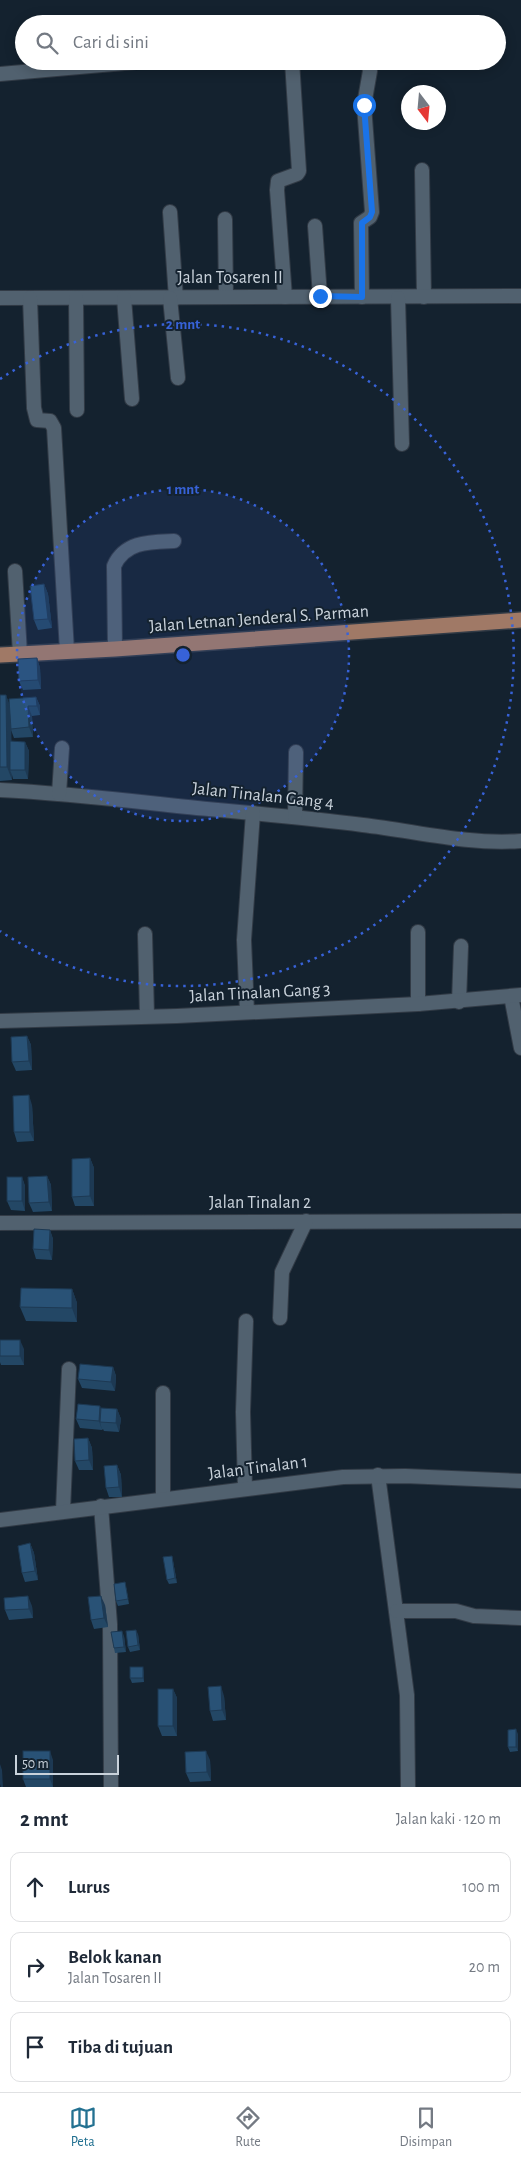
<!DOCTYPE html>
<html lang="id">
<meta charset="utf-8">
<style>
:root{--surface:#fff;--page:#f6f6f7;--text:#1f2937;--muted:#747a83;--line:#e0e1e3;--accent:#237191}
body{margin:0;font-family:"Alegreya Sans",sans-serif;background:var(--page);color:var(--text)}
.compass{position:absolute;left:401px;top:85px;width:45px;height:45px;border-radius:50%;background:var(--surface);box-shadow:0 2px 12px #0003;rotate:164deg}
.scale{position:absolute;left:15px;bottom:12px;width:104px;box-sizing:border-box;padding-left:5px;border:2px solid #c9d2db;border-top:0;font-size:14px;line-height:18px;white-space:nowrap;color:#c9d2db;-webkit-text-stroke:4px #14222f;paint-order:stroke}
.stop{position:absolute;width:15px;height:15px;margin:-11px;border:4px solid #1a73e8;border-radius:50%;background:#fff}
.stop.end{background:#1a73e8;border-color:#fff;box-shadow:0 1px 5px #0008}
.list{margin:0;padding:0;list-style:none}
h2{display:flex;justify-content:space-between;align-items:center;height:65px;margin:0;padding:0 20px;font-size:21px}
h2 small{font-size:16px;font-weight:400;color:var(--muted)}
.list li{display:grid;grid-template-columns:32px 1fr auto;gap:15px;align-items:center;box-sizing:border-box;height:70px;margin:0 10px 10px;padding:0 10px;border:1px solid var(--line);border-radius:10px}
.list b{display:block;font-size:19px;white-space:nowrap}
.list p{margin:0;font-size:16px;white-space:nowrap;color:var(--muted)}
.list em{font-size:16px;font-style:normal;color:var(--muted)}
.icon{flex:none;width:28px;height:28px;fill:none;stroke:currentColor;stroke-width:2;stroke-linecap:round;stroke-linejoin:round}
.map{position:relative;flex:none;width:521px;height:1787px;overflow:hidden}
.search{position:absolute;background:var(--surface);box-shadow:0 2px 12px #0003;left:15px;right:15px;top:15px;height:55px;display:flex;align-items:center;gap:12px;box-sizing:border-box;padding:0 18px;border-radius:28px;color:var(--muted);font-size:19px}
.sheet{height:305px;background:var(--surface)}
nav{display:flex;justify-content:space-around;align-items:center;box-sizing:border-box;height:70px;border-top:1px solid var(--line);background:var(--surface);font-size:14px;color:var(--muted)}
nav a{display:grid;justify-items:center;gap:2px}
nav .on{color:var(--accent)}
.map>svg:first-child{display:block}
.lines{fill:none;stroke-linecap:round;stroke-linejoin:round}
.minor-casing{stroke:#323b46;stroke-width:16}
.major-casing{stroke:#323b46;stroke-width:18}
.minor{stroke:#51616f;stroke-width:14}
.major{stroke:#a07966;stroke-width:15}
.wall{fill:#234765}
.shaded-wall{fill:#1d3953}
.building{fill:#295276;stroke:#1d3953}
.route{stroke:#1a73e8;stroke-width:6}
.ring{fill:none;stroke:#3762d8;stroke-width:2.5;stroke-dasharray:2.5 5}
.labels{text-anchor:middle;dominant-baseline:central;stroke-width:4;stroke-linejoin:round;paint-order:stroke}
.street-label{font-size:18px;fill:#c9d2db;stroke:#14222f}
.centre{fill:#3762d8;stroke:#14222f;stroke-width:2.5}
.ring-label{font-size:15px;text-anchor:middle;font-weight:bold;fill:#3762d8;stroke:#14222f;stroke-width:4;stroke-linejoin:round;paint-order:stroke}
</style>
<div class="map">
<svg width="521" height="1787" viewBox="0 0 521 1787">
<rect width="100%" height="100%" fill="#14222f"/>
<g class="lines">
<defs>
<g id="minor">
<path d="M0 74 147 61"/>
<path d="M422 170 424 297"/>
<path d="M170 212 176 298"/>
<path d="M225 219 226 297"/>
<path d="M315 226 320 296"/>
<path d="M285 297 277 190 278 181 297 174 299 171 292 61"/>
<path d="M362 297 361 223 370 217 372 212 364 105 370 71 368 61"/>
<path d="M0 298 521 296"/>
<path d="M30 298 34 408 37 420 50 421 54 428 67 651"/>
<path d="M76 298 77 410"/>
<path d="M124 298 132 399"/>
<path d="M170 298 178 378"/>
<path d="M398 298 402 444"/>
<path d="M15 571 20 654"/>
<path d="M115 649 114 566C125 541 151 542 174 541"/>
<path d="M0 790C66 793 131 801 197 808 252 813 308 818 363 825 416 831 467 845 521 841"/>
<path d="M59 794 62 748"/>
<path d="M295 817 296 752"/>
<path d="M418 932V1004"/>
<path d="M145 934 147 1016"/>
<path d="M511 996 521 1048"/>
<path d="M459 1002 461 946"/>
<path d="M247 1012 244 940 253 813"/>
<path d="M0 1021 177 1016 418 1004 521 995"/>
<path d="M0 1223 521 1221"/>
<path d="M280 1318 282 1272 306 1221"/>
<path d="M163 1393V1499"/>
<path d="M378 1475 407 1695 408 1787"/>
<path d="M245 1488 243 1412 246 1321"/>
<path d="M101 1506 110 1624 111 1787"/>
<path d="M63 1511 69 1369"/>
<path d="M0 1520 343 1477 405 1476 521 1481"/>
<path d="M397 1611H456L474 1616 521 1618"/>
</g>
<path id="major" d="M0 655 115 649 521 620"/>
</defs>
<use href="#minor" class="minor-casing"/>
<use href="#major" class="major-casing"/>
<use href="#minor" class="minor"/>
<use href="#major" class="major"/>
</g>
<g class="wall">
<path d="M44 584 48 594 52 628 38 630 34 620Z"/>
<path d="M37 658 40 668 41 689 23 690 19 681Z"/>
<path d="M0 695H6L9 704 36 697 40 706V715L32 716 33 737 14 738 11 730V742H25L29 751 28 779H13L12 775V780L0 781Z"/>
<path d="M27 1036 31 1045 32 1070 16 1071 12 1062Z"/>
<path d="M32 1105 34 1141 17 1142 14 1132Z"/>
<path d="M90 1158 94 1168V1206H75L72 1197Z"/>
<path d="M47 1176 51 1185 52 1211 33 1212 29 1203Z"/>
<path d="M22 1177 25 1186V1211L11 1210 7 1201Z"/>
<path d="M50 1230 53 1239 52 1260 36 1259 33 1249Z"/>
<path d="M72 1289 77 1303V1322L26 1321 20 1307Z"/>
<path d="M24 1349V1365H1L0 1362V1356Z"/>
<path d="M113 1367 116 1376 115 1391 82 1388 78 1379Z"/>
<path d="M101 1409H117L121 1419 119 1432 104 1431 103 1429 102 1430 80 1428 76 1419Z"/>
<path d="M88 1438 92 1448 93 1470H79L75 1461Z"/>
<path d="M117 1465 121 1475 122 1497H109L106 1488Z"/>
<path d="M30 1543 34 1553 38 1580 25 1582 22 1573Z"/>
<path d="M172 1556 173 1561 177 1583 169 1584 167 1580Z"/>
<path d="M125 1582 126 1587 129 1604 118 1606 116 1601Z"/>
<path d="M105 1605 108 1627 94 1629 91 1620Z"/>
<path d="M32 1606 33 1618 9 1620 5 1610Z"/>
<path d="M138 1634 140 1650 130 1652 128 1647Z"/>
<path d="M124 1636 126 1652 115 1653 114 1648Z"/>
<path d="M144 1672V1682L132 1683 130 1678Z"/>
<path d="M173 1689 177 1698V1736H162L158 1726Z"/>
<path d="M224 1696 226 1720 213 1721 210 1711Z"/>
<path d="M518 1734V1751L510 1752 508 1747Z"/>
<path d="M53 1760V1787H26L23 1779Z"/>
<path d="M210 1760 211 1781 190 1782 186 1773Z"/>
</g>
<g class="shaded-wall">
<path d="M44 584 48 594 52 628 48 619Z"/>
<path d="M37 658 40 668 41 689 38 680Z"/>
<path d="M6 695 11 709 12 770H10L12 775V780L7 767Z"/>
<path d="M36 697 40 706V715L37 706Z"/>
<path d="M28 706 32 716 33 737 29 727Z"/>
<path d="M25 742 29 751 28 779 25 770Z"/>
<path d="M27 1036 31 1045 32 1070 29 1061Z"/>
<path d="M29 1095 32 1105 34 1141 30 1132Z"/>
<path d="M90 1158 94 1168V1206L90 1196Z"/>
<path d="M47 1176 51 1185 52 1211 49 1202Z"/>
<path d="M22 1177 25 1186V1211L22 1201Z"/>
<path d="M50 1230 53 1239 52 1260 49 1250Z"/>
<path d="M72 1289 77 1303V1322L72 1308Z"/>
<path d="M20 1340 24 1349V1365L20 1356Z"/>
<path d="M113 1367 116 1376 115 1391 111 1382Z"/>
<path d="M100 1406 104 1416 100 1422 102 1430 99 1421Z"/>
<path d="M117 1409 121 1419 119 1432 116 1423Z"/>
<path d="M88 1438 92 1448 93 1470 89 1460Z"/>
<path d="M117 1465 121 1475 122 1497 119 1487Z"/>
<path d="M30 1543 34 1553 38 1580 35 1571Z"/>
<path d="M172 1556 173 1561 177 1583 175 1578Z"/>
<path d="M28 1596 32 1606 33 1618 29 1609Z"/>
<path d="M101 1596 105 1605 108 1627 104 1618Z"/>
<path d="M136 1630 138 1634 140 1650 138 1645Z"/>
<path d="M122 1631 124 1636 126 1652 124 1647Z"/>
<path d="M143 1667 144 1672V1682L143 1678Z"/>
<path d="M221 1686 224 1696 226 1720 222 1710Z"/>
<path d="M173 1689 177 1698V1736L173 1726Z"/>
<path d="M516 1729 518 1734V1751L516 1747Z"/>
<path d="M50 1751 53 1760V1787L50 1779Z"/>
<path d="M206 1751 210 1760 211 1781 207 1772Z"/>
<path d="M0 1764 2 1770 3 1787H1L0 1784Z"/>
</g>
<g class="building">
<path d="M44 584 48 619 34 620 30 586Z"/>
<path d="M37 658 38 680 19 681 18 659Z"/>
<path d="M0 695H6L7 767H0Z"/>
<path d="M36 697 37 706H28L29 727 11 729 9 699Z"/>
<path d="M10 741 25 742V770H10Z"/>
<path d="M27 1036 29 1061 12 1062 11 1037Z"/>
<path d="M29 1095 30 1132H14L13 1096Z"/>
<path d="M90 1158V1196L72 1197V1159Z"/>
<path d="M47 1176 49 1202 29 1203 28 1177Z"/>
<rect x="7" y="1177" width="15" height="24"/>
<path d="M34 1229 50 1230 49 1250 33 1249Z"/>
<path d="M21 1288 72 1289V1308L20 1307Z"/>
<rect x="0" y="1340" width="20" height="16"/>
<path d="M80 1364 113 1367 111 1382 78 1379Z"/>
<path d="M78 1404 100 1406 99 1421 76 1419Z"/>
<path d="M101 1408 117 1409 116 1423 100 1422Z"/>
<path d="M88 1438 89 1460 75 1461 74 1439Z"/>
<path d="M117 1465 119 1487 106 1488 104 1466Z"/>
<path d="M30 1543 35 1571 22 1573 18 1546Z"/>
<path d="M172 1556 175 1578 167 1580 163 1557Z"/>
<path d="M125 1582 128 1599 116 1601 114 1584Z"/>
<path d="M28 1596 29 1609 5 1610 4 1598Z"/>
<path d="M101 1596 104 1618 91 1620 88 1597Z"/>
<path d="M136 1630 138 1645 128 1647 126 1631Z"/>
<path d="M122 1631 124 1647 114 1648 111 1632Z"/>
<rect x="130" y="1667" width="13" height="11"/>
<path d="M221 1686 222 1710 210 1711 208 1687Z"/>
<rect x="158" y="1689" width="15" height="37"/>
<path d="M516 1729V1747H508V1730Z"/>
<rect x="23" y="1751" width="27" height="28"/>
<path d="M206 1751 207 1772 186 1773 185 1752Z"/>
</g>
<g class="lines">
<path class="route" d="M320 296 362 297V223L370 217 372 212 364 105"/>
</g>
<circle cx="183" cy="655" r="166" fill="#3762d8" fill-opacity=".12"/>
<g class="ring">
<circle cx="183" cy="655" r="166"/>
<path d="M0 379A331 331 0 1 1 0 931"/>
</g>
<g class="labels">
<g class="street-label">
<text x="230" y="278">Jalan Tosaren II</text>
<text transform="translate(259 619) rotate(-4)">Jalan Letnan Jenderal S. Parman</text>
<text transform="translate(263 796) rotate(6)">Jalan Tinalan Gang 4</text>
<text transform="translate(260 993) rotate(-3)">Jalan Tinalan Gang 3</text>
<text x="260" y="1203">Jalan Tinalan 2</text>
<text transform="translate(258 1468) rotate(-7)">Jalan Tinalan 1</text>
</g>
</g>
<circle cx="183" cy="655" r="8" class="centre"/>
<g class="ring-label">
<text x="183" y="329">2 mnt</text>
<text x="183" y="494">1 mnt</text>
</g>
</svg>
<svg class="compass" viewBox="-18 -18 36 36"><path d="M0-13l5 13h-10z" fill="#e53935"/><path d="M0 13l5-13h-10z" fill="#747a83"/></svg>
<div class="scale">50 m</div>
<div class="stop" style="left:364px;top:105px"></div>
<div class="stop end" style="left:320px;top:296px"></div>
<div class="search"><svg class="icon" aria-label="search" viewBox="0 0 24 24"><circle cx="10" cy="10" r="6"/><path d="M15 15l6 6"/></svg>Cari di sini</div>
</div>
<section class="sheet">
<h2>2 mnt<small>Jalan kaki · 120 m</small></h2>
<ul class="list">
<li><svg class="icon" aria-label="ahead" viewBox="0 0 24 24"><path d="M12 20V5M6 11l6-6 6 6"/></svg><div><b>Lurus</b></div><em>100 m</em></li>
<li><svg class="icon" aria-label="right" viewBox="0 0 24 24"><path d="M7 20v-9h11M14 6l5 5-5 5"/></svg><div><b>Belok kanan</b><p>Jalan Tosaren II</p></div><em>20 m</em></li>
<li><svg class="icon" aria-label="arrive" viewBox="0 0 24 24"><path d="M6 21V4h12l-3 4 3 4H6"/></svg><div><b>Tiba di tujuan</b></div></li>
</ul>
</section>
<nav>
<a class="on"><svg class="icon" aria-label="map" viewBox="0 0 24 24"><path d="M3 6l6-2 6 2 6-2v14l-6 2-6-2-6 2zM9 4v14M15 6v14"/></svg>Peta</a>
<a><svg class="icon" aria-label="directions" viewBox="0 0 24 24"><path d="M12 3l9 9-9 9-9-9zM9 14v-3h6M13 9l2 2-2 2"/></svg>Rute</a>
<a><svg class="icon" aria-label="saved" viewBox="0 0 24 24"><path d="M7 4h10v16l-5-4-5 4z"/></svg>Disimpan</a>
</nav>
